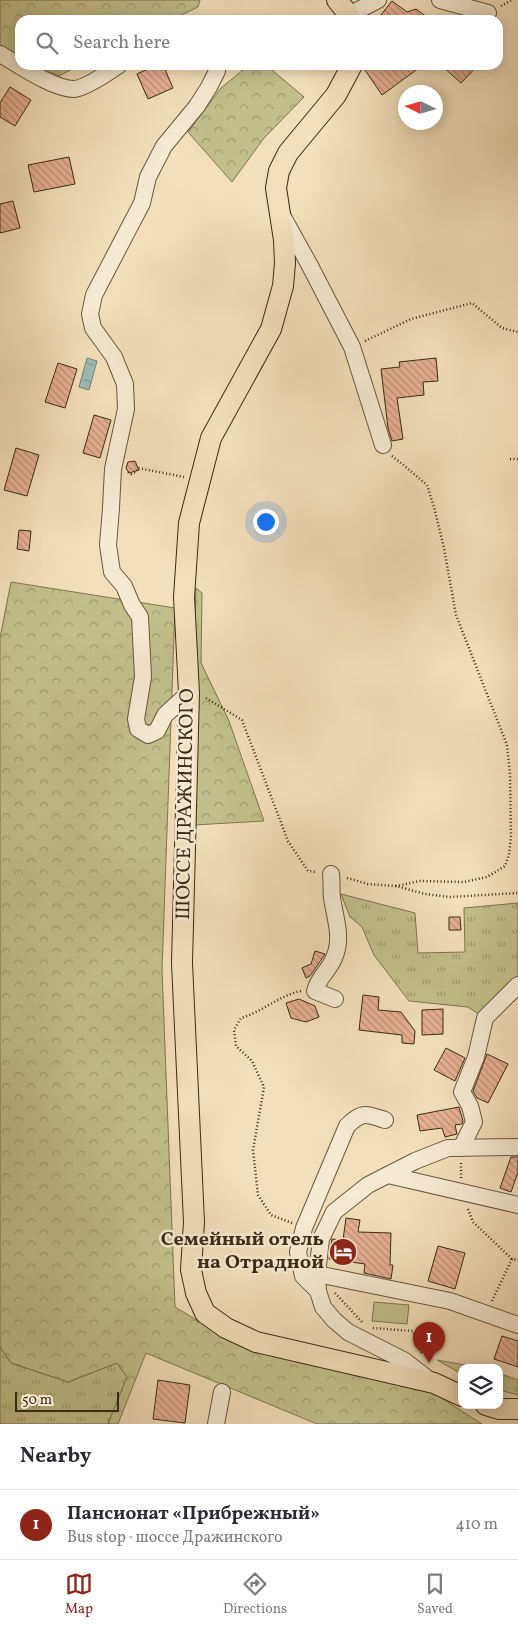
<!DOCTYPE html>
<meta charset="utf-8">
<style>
:root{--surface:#fff;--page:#f7f7f7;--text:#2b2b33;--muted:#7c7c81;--line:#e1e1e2;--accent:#8f2418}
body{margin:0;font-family:Vollkorn,serif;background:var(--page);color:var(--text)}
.controls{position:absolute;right:15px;bottom:15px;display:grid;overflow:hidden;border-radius:10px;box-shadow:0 2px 12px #0003}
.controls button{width:45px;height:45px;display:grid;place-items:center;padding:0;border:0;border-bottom:1px solid var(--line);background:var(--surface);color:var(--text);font:25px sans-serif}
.compass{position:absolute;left:398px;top:85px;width:45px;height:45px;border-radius:50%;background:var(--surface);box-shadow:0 2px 12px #0003;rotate:275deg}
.scale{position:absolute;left:15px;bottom:12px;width:104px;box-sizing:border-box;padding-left:5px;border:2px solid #3b2a15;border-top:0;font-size:14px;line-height:18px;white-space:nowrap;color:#3b2a15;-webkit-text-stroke:4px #f7ead3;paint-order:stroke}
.you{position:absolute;left:265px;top:521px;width:18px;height:18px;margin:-12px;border:4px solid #fff;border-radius:50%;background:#1a73e8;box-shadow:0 0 0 8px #1a73e833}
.badge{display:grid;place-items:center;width:32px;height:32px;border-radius:50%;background:var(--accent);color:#fff;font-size:16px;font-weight:700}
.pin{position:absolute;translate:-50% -41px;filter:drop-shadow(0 1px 2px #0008)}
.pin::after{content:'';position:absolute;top:26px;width:18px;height:15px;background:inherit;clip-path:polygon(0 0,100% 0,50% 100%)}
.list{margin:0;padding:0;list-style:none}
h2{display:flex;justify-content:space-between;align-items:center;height:65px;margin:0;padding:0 20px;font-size:21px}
h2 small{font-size:16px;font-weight:400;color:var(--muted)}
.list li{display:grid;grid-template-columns:32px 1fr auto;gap:15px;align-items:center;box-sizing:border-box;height:70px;padding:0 20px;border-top:1px solid var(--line)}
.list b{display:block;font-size:19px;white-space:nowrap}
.list p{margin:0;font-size:16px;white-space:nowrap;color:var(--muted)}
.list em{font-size:16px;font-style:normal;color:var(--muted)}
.icon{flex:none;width:28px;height:28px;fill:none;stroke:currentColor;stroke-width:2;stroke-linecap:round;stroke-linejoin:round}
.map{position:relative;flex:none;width:518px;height:1424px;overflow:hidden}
.search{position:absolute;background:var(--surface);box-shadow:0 2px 12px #0003;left:15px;right:15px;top:15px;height:55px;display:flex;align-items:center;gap:12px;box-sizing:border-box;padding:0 18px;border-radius:15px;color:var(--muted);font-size:19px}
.sheet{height:135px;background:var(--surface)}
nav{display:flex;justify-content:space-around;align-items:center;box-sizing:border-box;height:70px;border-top:1px solid var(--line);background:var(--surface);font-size:14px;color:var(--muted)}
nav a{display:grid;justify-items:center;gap:2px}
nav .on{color:var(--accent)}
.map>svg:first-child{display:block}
.grass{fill:url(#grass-tufts);stroke:#7e7550}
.forest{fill:url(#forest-crowns);stroke:#7e7550}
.green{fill:#c2c08c;stroke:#7e7550}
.water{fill:url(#water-ripples);stroke:#758276}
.building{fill:url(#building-back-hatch);stroke:#3b2a15}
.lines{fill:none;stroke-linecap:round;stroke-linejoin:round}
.minor-casing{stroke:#69573e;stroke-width:18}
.major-casing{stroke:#3b2a15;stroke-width:22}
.path{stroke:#3b2a15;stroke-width:2.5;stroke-dasharray:1 2.5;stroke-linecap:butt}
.minor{stroke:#f7ead3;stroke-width:16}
.major{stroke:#f3dfbb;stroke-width:20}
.labels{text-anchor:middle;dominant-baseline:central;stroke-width:5;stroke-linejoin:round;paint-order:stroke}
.street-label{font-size:20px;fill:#3b2a15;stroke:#f7ead3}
.poi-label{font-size:20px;font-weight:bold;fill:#3b2a15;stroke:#f7ead3;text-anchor:end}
</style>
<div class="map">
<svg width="518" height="1424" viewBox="0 0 518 1424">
<defs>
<pattern id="grass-tufts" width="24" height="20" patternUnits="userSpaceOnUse" patternTransform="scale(1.25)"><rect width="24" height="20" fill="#c2c08c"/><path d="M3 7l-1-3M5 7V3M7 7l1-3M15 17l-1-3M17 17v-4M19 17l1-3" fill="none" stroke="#9f9c71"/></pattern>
<pattern id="forest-crowns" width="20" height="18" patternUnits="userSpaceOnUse" patternTransform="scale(1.25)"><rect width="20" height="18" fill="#c2c08c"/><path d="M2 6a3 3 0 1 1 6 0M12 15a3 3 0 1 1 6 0" fill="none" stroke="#9f9c71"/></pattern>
<pattern id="water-ripples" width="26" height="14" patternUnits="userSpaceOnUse" patternTransform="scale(1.25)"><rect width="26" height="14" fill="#9cbcb6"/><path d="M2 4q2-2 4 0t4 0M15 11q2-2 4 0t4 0" fill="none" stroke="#809993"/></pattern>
<pattern id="building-back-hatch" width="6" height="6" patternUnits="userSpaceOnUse" patternTransform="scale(1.25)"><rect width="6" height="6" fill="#e6b093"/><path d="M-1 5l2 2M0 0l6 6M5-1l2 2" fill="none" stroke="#bc8f77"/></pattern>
</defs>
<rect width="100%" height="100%" fill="#f3dfbb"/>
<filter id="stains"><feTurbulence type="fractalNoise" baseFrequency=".004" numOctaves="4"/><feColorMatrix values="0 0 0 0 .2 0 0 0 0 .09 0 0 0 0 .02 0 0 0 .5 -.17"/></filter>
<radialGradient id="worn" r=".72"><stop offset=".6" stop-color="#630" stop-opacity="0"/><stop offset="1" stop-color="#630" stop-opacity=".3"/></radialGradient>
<g class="grass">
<path d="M341 894 415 913 418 953 465 952 464 908 518 903V985L483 1017 468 1007 409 1001 374 955 362 927 350 917Z"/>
<path d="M0 1347 11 1363 68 1382 117 1363 127 1377 108 1424H0Z"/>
</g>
<g class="forest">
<path d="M0 0H200L198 7 171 20H20V57L0 47Z"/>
<path d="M37 65H80L59 76Z"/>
<path d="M249 65H266L304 97 264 138 232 182 188 132 221 88Z"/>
<path d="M11 582 175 608 162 970 175 1307 233 1342 419 1384 482 1424H317L146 1353 118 1424H108L127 1377 117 1363 68 1382 11 1363 0 1347V638Z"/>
<path d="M196 588 202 593 201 663 229 721 264 821 194 825 192 710Z"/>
<path d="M437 1360 482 1368H462V1374Z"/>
<path d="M499 1373 518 1380V1395L499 1390Z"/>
</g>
<path class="green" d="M374 1302 409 1305 407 1324 372 1321Z"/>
<path class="water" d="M87 358 97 361 89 390 79 387Z"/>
<g class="building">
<path d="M392 1 407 12 416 9 431 20H377Z"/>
<path d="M156 65H163L173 88 148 99 137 74Z"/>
<path d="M372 65H423L382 95 365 70Z"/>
<path d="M441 65H478L461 83Z"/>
<path d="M10 87 31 100 15 126 0 117V103Z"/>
<path d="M69 157 75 184 34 192 28 165Z"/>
<path d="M13 201 20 228 0 233V204Z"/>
<path d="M436 358 438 381 423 382 424 395 397 398 403 439 392 441 388 428 381 369 400 367 399 362Z"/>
<path d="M58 363 77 369 65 408 45 402Z"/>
<path d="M94 415 111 420 100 458 83 453Z"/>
<path d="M16 448 39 455 27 496 4 490Z"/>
<path d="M135 461 139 470 129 473 126 468 128 462Z"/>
<path d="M19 530 31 531 29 551 17 549Z"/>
<path d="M449 917H460L461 930H449Z"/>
<path d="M315 951 325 954 310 976 306 978 302 968 311 964Z"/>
<path d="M363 995 379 997 378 1010 401 1012 415 1031 414 1044 402 1043V1035L359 1030Z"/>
<path d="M299 999 315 1006 319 1017 306 1022 291 1018 286 1003Z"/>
<path d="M443 1009V1034L422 1035V1010Z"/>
<path d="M446 1048 465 1058 455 1081 434 1070Z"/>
<path d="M487 1054 508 1064 488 1103 477 1098 473 1091Z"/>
<path d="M459 1107 463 1121 462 1124 455 1125 457 1134 445 1137 442 1128 420 1131 417 1115Z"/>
<path d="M511 1157H518V1172L511 1192 500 1188Z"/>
<path d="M346 1218 360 1220 358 1232 391 1233 390 1265H393L391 1279 364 1273 365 1264 329 1259 332 1239 343 1240Z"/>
<path d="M438 1246 465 1253 455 1289 428 1281Z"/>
<path d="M502 1336 518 1341V1367L494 1359Z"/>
<path d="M158 1380 190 1385 185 1423 153 1419Z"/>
</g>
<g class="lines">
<defs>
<g id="minor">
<path d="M440 0 488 13"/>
<path d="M349 15 378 0"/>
<path d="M0 54C19 65 53 89 74 89 86 88 109 72 119 65"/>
<path d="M283 217 309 264 352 347 383 445"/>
<path d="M189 693 165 715 157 731 148 735 138 729 136 719 143 677 140 617 132 605 124 586 112 572 108 545 111 508 113 469 126 409 125 384 114 357 93 328 90 314 94 295 142 203 148 177 164 146 197 106 209 87 217 71 216 65"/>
<path d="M331 874C332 882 331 890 332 898 335 918 343 938 334 958 328 972 319 976 315 991L335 999"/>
<path d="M461 1148 474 1122 470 1106 462 1092 476 1057 485 1018 518 985"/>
<path d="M388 1175 518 1205"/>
<path d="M317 1274 450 1301 518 1325"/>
<path d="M318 1291 303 1276 298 1252 304 1228 347 1126C362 1111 366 1114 385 1120"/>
<path d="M432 1382 405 1361 348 1332 334 1320 323 1307 318 1291 317 1274 321 1239 334 1212 368 1185 415 1161 448 1148 518 1147"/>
<path d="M216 1424 222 1392"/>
</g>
<g id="major">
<path d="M337 0 349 15 350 20"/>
<path d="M352 65 336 95 288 153 279 171 276 188 284 240 285 263 283 286 271 329 211 438 189 523 184 597 189 693 182 963 194 1222 191 1270 196 1293 205 1313 226 1328 256 1342 434 1383 462 1396"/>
<path d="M486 1405 499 1409H518"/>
</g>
</defs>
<use href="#minor" class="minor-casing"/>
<use href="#major" class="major-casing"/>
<g class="path">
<path d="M501 6 512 0"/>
<path d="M365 341 411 319 472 303 502 328 518 332"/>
<path d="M392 456 401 463 427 485 434 507 444 548 456 615 507 745 510 774 511 836 509 855 505 866 487 877 464 882 420 881 396 886"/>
<path d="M510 459H518"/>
<path d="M128 472 131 474 136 472 138 468 184 477"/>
<path d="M206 698 242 720 288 841 308 871 317 872"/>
<path d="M347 878 368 884 396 886 425 894 450 897 518 893"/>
<path d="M461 1178V1161"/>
<path d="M468 1209 473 1222 512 1259 518 1260"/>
<path d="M292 1223 271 1215 258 1195 253 1150 264 1087 252 1061 236 1046 234 1030 241 1018C262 1012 280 995 301 991"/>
<path d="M335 1293 362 1322"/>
<path d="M492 1301 512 1259"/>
<path d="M373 1328 413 1331 422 1354"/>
</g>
<use href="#minor" class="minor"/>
<use href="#major" class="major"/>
</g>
<defs>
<symbol id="hotel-disc" viewBox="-11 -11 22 22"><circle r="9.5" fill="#8f2418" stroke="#f7ead3"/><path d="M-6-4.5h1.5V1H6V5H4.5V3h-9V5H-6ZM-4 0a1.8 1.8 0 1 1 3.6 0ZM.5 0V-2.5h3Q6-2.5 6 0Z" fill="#fff"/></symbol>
</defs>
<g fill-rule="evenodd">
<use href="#hotel-disc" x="327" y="1236" width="32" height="32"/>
</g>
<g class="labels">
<g class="street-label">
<text transform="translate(186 804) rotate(-89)">ШОССЕ ДРАЖИНСКОГО</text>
</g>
<g class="poi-label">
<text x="324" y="1240">Семейный отель<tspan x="324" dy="23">на Отрадной</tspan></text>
</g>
</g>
<rect width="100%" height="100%" filter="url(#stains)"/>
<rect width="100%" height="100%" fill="url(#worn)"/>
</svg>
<div class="controls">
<button><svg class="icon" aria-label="layers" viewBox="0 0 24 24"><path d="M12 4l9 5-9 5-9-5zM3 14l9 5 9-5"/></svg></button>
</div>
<svg class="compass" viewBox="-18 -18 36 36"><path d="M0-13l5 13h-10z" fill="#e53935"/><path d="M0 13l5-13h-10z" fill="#7c7c81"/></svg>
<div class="scale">50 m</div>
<div class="you"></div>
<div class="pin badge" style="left:429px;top:1363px">1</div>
<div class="search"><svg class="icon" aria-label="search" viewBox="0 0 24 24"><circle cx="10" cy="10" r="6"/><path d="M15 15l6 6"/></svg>Search here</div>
</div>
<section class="sheet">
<h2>Nearby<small></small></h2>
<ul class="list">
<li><span class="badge">1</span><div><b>Пансионат «Прибрежный»</b><p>Bus stop · шоссе Дражинского</p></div><em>410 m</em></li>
</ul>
</section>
<nav>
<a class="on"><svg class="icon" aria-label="map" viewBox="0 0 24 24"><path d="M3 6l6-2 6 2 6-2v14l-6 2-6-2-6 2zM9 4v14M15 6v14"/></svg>Map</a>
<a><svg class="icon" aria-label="directions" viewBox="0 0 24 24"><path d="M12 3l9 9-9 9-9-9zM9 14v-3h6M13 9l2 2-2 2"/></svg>Directions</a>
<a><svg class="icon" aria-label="saved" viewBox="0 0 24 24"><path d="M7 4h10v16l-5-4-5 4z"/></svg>Saved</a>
</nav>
